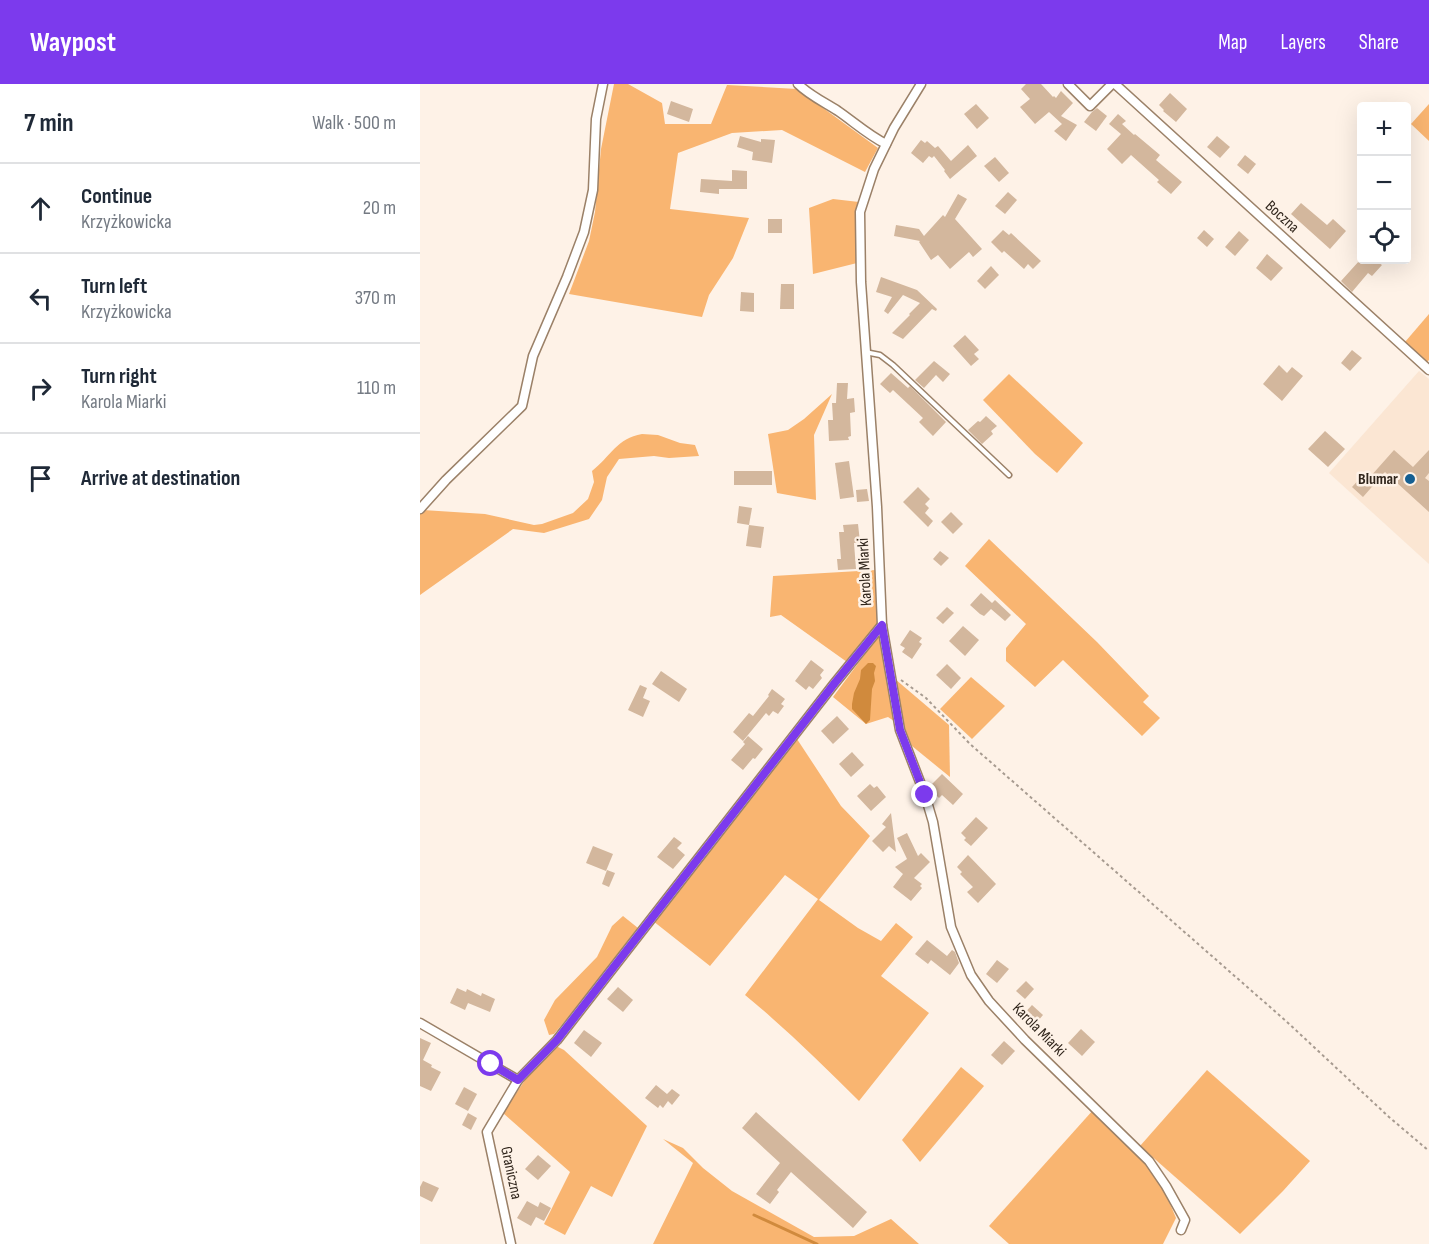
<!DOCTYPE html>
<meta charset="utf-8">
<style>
:root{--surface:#fff;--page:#f2f2f3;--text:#1f2937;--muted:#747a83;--line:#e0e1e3;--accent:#7c3aed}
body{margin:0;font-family:"Sofia Sans Condensed",sans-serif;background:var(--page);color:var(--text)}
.controls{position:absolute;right:18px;top:18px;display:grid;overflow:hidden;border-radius:6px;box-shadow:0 6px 24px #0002}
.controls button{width:54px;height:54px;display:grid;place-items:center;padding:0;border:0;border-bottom:2px solid var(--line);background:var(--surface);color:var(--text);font:30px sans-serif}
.stop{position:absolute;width:18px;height:18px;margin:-14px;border:4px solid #7c3aed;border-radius:50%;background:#fff}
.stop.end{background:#7c3aed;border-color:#fff;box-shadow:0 2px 6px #0008}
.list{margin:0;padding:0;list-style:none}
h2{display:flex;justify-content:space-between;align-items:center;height:78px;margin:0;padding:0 24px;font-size:26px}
h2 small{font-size:20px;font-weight:400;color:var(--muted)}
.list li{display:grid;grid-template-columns:39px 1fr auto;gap:18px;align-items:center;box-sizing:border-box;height:90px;padding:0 24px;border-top:2px solid var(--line)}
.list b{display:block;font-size:22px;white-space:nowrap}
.list p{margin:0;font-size:20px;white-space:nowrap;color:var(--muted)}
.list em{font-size:20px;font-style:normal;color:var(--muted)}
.icon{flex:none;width:33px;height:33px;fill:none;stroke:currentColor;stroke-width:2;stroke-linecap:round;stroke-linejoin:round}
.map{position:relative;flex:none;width:1009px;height:1160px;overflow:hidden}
header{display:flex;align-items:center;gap:36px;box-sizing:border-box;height:84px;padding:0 30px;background:var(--accent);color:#fff}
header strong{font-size:28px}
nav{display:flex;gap:33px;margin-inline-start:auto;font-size:21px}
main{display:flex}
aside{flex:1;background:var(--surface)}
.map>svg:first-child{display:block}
.built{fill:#fbe6d3}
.green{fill:#f9b571}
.water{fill:#d08a3d}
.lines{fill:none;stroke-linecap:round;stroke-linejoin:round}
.stream{stroke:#d08a3d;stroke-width:3}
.building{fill:#d3b79d}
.lane-casing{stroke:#9b8168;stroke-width:7}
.street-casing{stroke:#9b8168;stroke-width:11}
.path{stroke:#a79b90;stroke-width:2;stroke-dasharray:3 3;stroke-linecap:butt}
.lane{stroke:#fff;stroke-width:4}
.street{stroke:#fff;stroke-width:8}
.route{stroke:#7c3aed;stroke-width:8}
.poi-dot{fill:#155f92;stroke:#fef2e7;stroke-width:2}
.labels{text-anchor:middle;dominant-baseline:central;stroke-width:5;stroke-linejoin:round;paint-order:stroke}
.street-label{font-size:16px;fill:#31261c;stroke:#fef2e7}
.poi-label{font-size:16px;font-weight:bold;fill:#31261c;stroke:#fef2e7;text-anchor:end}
</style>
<header>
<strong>Waypost</strong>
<nav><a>Map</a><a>Layers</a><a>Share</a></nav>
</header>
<main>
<aside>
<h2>7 min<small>Walk · 500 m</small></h2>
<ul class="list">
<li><svg class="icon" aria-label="ahead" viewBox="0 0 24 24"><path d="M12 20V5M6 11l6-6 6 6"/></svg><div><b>Continue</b><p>Krzyżkowicka</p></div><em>20 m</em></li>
<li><svg class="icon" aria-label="left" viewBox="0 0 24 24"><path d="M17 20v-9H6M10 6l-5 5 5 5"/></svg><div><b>Turn left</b><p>Krzyżkowicka</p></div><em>370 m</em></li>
<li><svg class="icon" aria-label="right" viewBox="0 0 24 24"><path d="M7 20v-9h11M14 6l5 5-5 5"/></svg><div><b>Turn right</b><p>Karola Miarki</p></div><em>110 m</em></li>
<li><svg class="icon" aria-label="arrive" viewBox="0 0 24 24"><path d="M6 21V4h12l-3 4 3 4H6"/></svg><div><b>Arrive at destination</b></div></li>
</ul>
</aside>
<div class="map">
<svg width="1009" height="1160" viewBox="0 0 1009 1160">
<rect width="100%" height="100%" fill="#fef2e7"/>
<path class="built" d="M999 287 1009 295V480L909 389Z"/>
<g class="green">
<path d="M194 0H208L242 19 245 40H291L307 1 377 5 458 64 445 88 362 46 312 49 258 69 250 125 329 134 313 174 289 211 282 233 149 210 169 157 175 128 181 65Z"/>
<path d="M1009 20V57L991 40Z"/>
<path d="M413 115 439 118 436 130 437 179 393 190 389 124Z"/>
<path d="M1009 230V276L1007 278 985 258Z"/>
<path d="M589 290 663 359 637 389 615 370 563 316Z"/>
<path d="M412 310 394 351 396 416 357 409 348 350 368 346 384 335Z"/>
<path d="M222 350 238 351 260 359 275 361 279 372 249 374 234 372 199 375 187 393 182 416 169 435 124 449 93 445 0 511V430L3 426 65 430 114 441 122 440 153 429 168 415 174 398 172 387C190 373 197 354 222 350Z"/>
<path d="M569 455 677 558 729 612 723 618 740 634 722 652 643 576 615 603 586 577V564L606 540 545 482Z"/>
<path d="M456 486 459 540 427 578 361 531 350 533 353 492Z"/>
<path d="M460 550 463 558 474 637 468 633 446 640 413 613Z"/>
<path d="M551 593 585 622 552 655 520 625Z"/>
<path d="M475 595 529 641 530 693 492 662 483 644Z"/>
<path d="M377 655 421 722 450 752 399 816 438 844 461 857 476 839 493 853 461 892 509 929 439 1017C402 980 365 944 325 911L398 815 365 791 290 882 233 837Z"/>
<path d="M203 832 218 844 151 930 134 950 129 951 124 936 135 916 177 873 192 842Z"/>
<path d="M136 962 144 966 227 1042 192 1113 171 1102 145 1151 124 1140 150 1088 83 1029 105 996Z"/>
<path d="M541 983 564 1002 500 1078 482 1056Z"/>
<path d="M787 986 890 1077 863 1107 820 1150 720 1062Z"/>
<path d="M674 1025 731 1082 743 1103 756 1134 743 1160H589L569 1142Z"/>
<path d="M243 1055 263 1064 283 1084 312 1107 394 1153 434 1152 471 1135 499 1160H233L273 1079Z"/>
</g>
<path class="water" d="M448 579H453L456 582 454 589 455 597 452 605 450 636 446 640 432 625V620L434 609 440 595 441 586Z"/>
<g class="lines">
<path class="stream" d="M334 1131 397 1160"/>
</g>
<g class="building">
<path d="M606 0H621L633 13 634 12 636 14 641 7 653 19 641 32 657 41 646 57 634 47 642 40 629 28 615 40 600 23 610 15 601 5Z"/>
<path d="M750 9 767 25 756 38 743 27 744 26 739 21Z"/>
<path d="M251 17 273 25 269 38 247 30Z"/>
<path d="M556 20 569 34 557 45 544 30Z"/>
<path d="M677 24 687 32 676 47 664 38 672 28Z"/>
<path d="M698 30 706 37 702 40 714 51 715 50 740 71 736 76 762 98 751 110 737 98 739 96 711 71 702 80 687 65 701 50 689 40Z"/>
<path d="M320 52 341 58V55L355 56 352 79 332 76 333 68 317 63Z"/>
<path d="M797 52 810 63 800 74 787 63Z"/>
<path d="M501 56 505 59 507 57 515 64 518 62 531 77 548 61 557 72 530 95 524 87 525 86 514 72 512 74 509 72 503 79 491 69Z"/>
<path d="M825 71 836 80 828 90 817 81Z"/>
<path d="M575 73 589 89 579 98 564 82Z"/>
<path d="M312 86 327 87V105H299V110L280 108 281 95 312 97Z"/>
<path d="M588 108 597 116 585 130 575 122Z"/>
<path d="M538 110 547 115 535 135 562 165 553 173 549 168 530 185 518 171 511 176 499 158 500 157 474 152 476 141 499 145 504 152 523 131 525 133Z"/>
<path d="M881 119 907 141 913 135 926 147 910 165 871 130Z"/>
<rect x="348" y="135" width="14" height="14"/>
<path d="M583 146 589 151 591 149 621 177 613 185 608 180 604 185 584 167 582 169 571 158Z"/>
<path d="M784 146 794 155 787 163 777 154Z"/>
<path d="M819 147 829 156 815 172 805 163Z"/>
<path d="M847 170 863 184 851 197 836 184Z"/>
<path d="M940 176H955L962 181 952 192 948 189 932 208 921 197Z"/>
<path d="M571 182 579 191 565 205 557 197Z"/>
<path d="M461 193 497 206 517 225 516 227 512 225 483 255 472 249 490 231 489 230 500 219 483 211 468 230 464 227 472 213 456 208Z"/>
<path d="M361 200H374V225H360Z"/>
<path d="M321 208 334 209V228L320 227Z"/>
<path d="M545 251 559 266 554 270 559 275 551 282 533 262Z"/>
<path d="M932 266 942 274 930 287 921 279Z"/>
<path d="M514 277 530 290 523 298 516 291 504 304 495 296Z"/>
<path d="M859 281 867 289 872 283 883 292 862 317 843 300Z"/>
<path d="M471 289 488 304 490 302 526 338 513 352 499 338 503 334 473 306 470 309 460 300Z"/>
<path d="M417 299H428L427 315 434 314 435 328 430 329 431 352 428 353 429 356 409 357 408 336H413L412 319H416Z"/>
<path d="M566 332 577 342 571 347 573 350 562 360 548 346 558 337 560 338Z"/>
<path d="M905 347 925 365 908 383 888 365Z"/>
<path d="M974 366 993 383 1009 366V389L1005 394 1009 397V428L965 388 943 413 932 403 945 389 950 393Z"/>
<path d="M429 377 434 413 420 415 415 379Z"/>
<rect x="314" y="387" width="38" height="14"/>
<path d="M498 403 510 415 505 420 509 424 505 429 513 437 508 443 483 418Z"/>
<path d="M447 405 449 417 437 418 436 406Z"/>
<path d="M319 422 332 424 329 441 317 439Z"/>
<path d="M531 428 543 440 533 450 521 438Z"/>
<path d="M438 440 440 458 434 459 436 485 418 486 417 475H421L419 448H424L423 441Z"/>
<path d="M329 441 344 443 341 464 326 462Z"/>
<path d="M520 467 529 474 521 482 513 475Z"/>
<path d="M561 509 572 519 575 516 591 531 585 537 571 525 564 532 560 530 550 521Z"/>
<path d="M527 523 534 529 523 540 516 534Z"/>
<path d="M543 542 559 556 545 572 529 557Z"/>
<path d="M490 546 502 554 499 558 502 560 492 575 482 568 485 564 480 561Z"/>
<path d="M391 576 404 586 400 591 402 594 393 605 389 602 386 606 375 597Z"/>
<path d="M527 580 541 594 531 605 516 591Z"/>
<path d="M241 587 267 605 259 618 232 600Z"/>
<path d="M220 601 227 604 223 614 230 617 223 633 208 626Z"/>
<path d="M352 605 365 615 361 620 364 622 358 630 353 627 349 632 346 629 323 657 313 648 329 629 333 632 349 612 348 611Z"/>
<path d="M417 632 429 645 413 660 401 647Z"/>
<path d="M328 652 343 665 335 675 333 674 323 686 311 676 325 660 323 658Z"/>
<path d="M432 668 444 681 431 693 419 680Z"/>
<path d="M522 690 543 710 533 721 522 711 519 714 512 707 514 704 511 701Z"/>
<path d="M450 700 454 704 457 702 466 713 451 727 437 712Z"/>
<path d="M471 729 476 768 469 762 463 768 452 757 466 743 462 740Z"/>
<path d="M556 733 568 744 551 762 544 756 546 754 541 749Z"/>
<path d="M487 749 498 772 501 769 510 778 494 794 502 800 500 802 502 804 491 817 473 803 483 790 475 783 487 775 477 754Z"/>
<path d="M254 753 262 759 257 764 265 771 253 785 237 773Z"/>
<path d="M173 762 193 770 186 787 166 779Z"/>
<path d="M548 771 576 800 558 819 547 808 553 803 540 790 542 788 537 783Z"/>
<path d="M187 786 195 789 189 803 182 800Z"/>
<path d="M507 856 527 872 532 866 535 868 539 879 530 891 511 876 508 880 495 870Z"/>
<path d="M577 876 589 885 577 899 566 890Z"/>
<path d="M606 897 614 905 605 915 596 907Z"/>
<path d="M198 903 213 916 203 928 187 915Z"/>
<path d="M37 904 46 908 47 905 61 912 62 909 75 915 70 928 48 919 45 926 30 919Z"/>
<path d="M612 921 623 931 612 944 601 933Z"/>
<path d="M661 945 675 958 662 972 648 959Z"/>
<path d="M164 946 182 959 171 973 154 959Z"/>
<path d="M0 954 11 959 3 976 12 981 11 983 21 988 11 1007 0 1002Z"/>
<path d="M584 957 595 967 582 981 571 971Z"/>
<path d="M236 1001 247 1010 252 1005 260 1011 252 1021 248 1017 243 1024 240 1021 238 1024 225 1014Z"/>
<path d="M44 1003 57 1010 48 1027 35 1020Z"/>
<path d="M336 1028 447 1128 433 1144 371 1088 357 1106 359 1108 350 1120 336 1110 360 1079 322 1044Z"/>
<path d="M48 1029 57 1034 51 1046 42 1041Z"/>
<path d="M118 1071 131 1082 118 1096 105 1085Z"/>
<path d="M3 1097 19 1104 12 1118 0 1112V1103Z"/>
<path d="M107 1117 118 1123 120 1118 131 1124 124 1137 116 1133 111 1142 97 1134Z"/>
</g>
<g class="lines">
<defs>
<path id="lane" d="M445 268 460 271 473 281 589 391"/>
<g id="street">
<path d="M378 0C389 11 404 18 418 27 434 38 448 51 466 60"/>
<path d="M501 0 474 44 454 85 440 128 441 198 457 423 462 541 480 646 505 711 513 738 531 843 551 891 569 917 605 956 729 1077 746 1102 765 1136 761 1146"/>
<path d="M648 0 670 22 692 0"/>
<path d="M695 0 1009 286"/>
<path d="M0 425 26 396 102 322 113 272 147 193 164 148 173 106 176 35 183 0"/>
<path d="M0 939 98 996 137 956 414 600 462 541"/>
<path d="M91 1160 67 1048 98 996"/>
</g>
</defs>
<use href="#lane" class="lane-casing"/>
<use href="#street" class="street-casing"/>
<path class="path" d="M481 596 506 614 550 660 866 937 969 1033 1009 1067"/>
<use href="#lane" class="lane"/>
<use href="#street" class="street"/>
</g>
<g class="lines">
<path class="route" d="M71 980 98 996 137 956 414 600 462 541 480 646 505 711"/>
</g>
<circle class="poi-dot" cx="990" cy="395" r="6"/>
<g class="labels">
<g class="street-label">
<text transform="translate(862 133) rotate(42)">Boczna</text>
<text transform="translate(445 488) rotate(-93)">Karola Miarki</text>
<text transform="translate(619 946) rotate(45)">Karola Miarki</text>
<text transform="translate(91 1089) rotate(78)">Graniczna</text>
</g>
<g class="poi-label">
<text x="978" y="395">Blumar</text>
</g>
</g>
</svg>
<div class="controls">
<button>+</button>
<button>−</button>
<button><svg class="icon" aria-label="locate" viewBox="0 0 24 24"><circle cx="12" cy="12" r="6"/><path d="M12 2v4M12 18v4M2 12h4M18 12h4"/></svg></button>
</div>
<div class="stop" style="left:71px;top:980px"></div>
<div class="stop end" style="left:505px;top:711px"></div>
</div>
</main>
